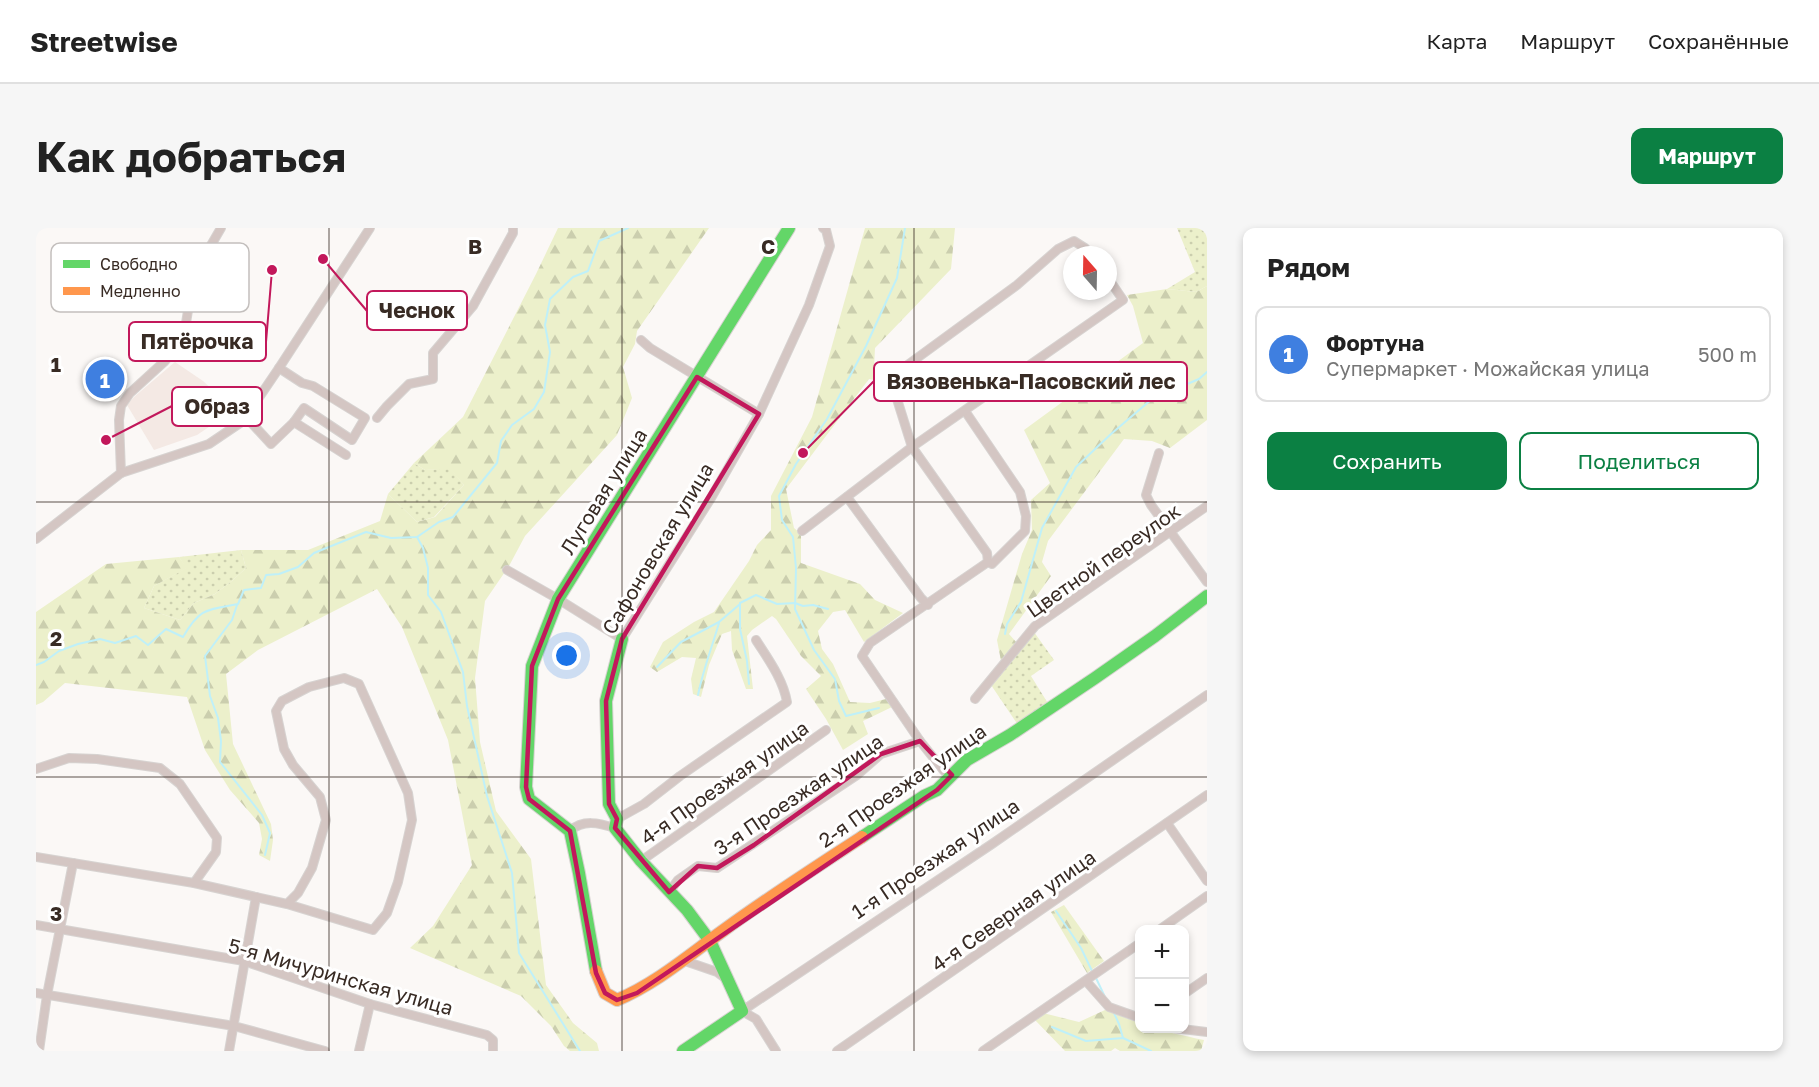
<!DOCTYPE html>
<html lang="ru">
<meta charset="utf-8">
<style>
:root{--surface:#fff;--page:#f6f6f6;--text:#222;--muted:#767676;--line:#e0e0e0;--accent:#0b8043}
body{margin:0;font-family:"Golos Text",sans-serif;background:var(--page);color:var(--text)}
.controls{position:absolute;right:18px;bottom:18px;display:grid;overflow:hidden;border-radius:12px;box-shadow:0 3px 9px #0003}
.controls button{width:54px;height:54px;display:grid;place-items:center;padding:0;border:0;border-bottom:2px solid var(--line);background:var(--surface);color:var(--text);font:30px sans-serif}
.compass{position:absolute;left:1027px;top:18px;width:54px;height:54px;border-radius:50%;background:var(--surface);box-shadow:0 3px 9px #0003;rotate:340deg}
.you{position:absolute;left:531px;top:428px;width:21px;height:21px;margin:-15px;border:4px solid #fff;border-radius:50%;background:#1a73e8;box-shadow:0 0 0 9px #1a73e833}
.badge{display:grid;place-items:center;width:39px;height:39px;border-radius:50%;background:var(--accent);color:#fff;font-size:20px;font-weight:700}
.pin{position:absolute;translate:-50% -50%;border:3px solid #fff;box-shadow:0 2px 6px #0006}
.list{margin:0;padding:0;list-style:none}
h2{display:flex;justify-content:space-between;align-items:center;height:78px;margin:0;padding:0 24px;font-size:26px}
h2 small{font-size:20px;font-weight:400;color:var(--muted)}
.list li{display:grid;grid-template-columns:39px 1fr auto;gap:18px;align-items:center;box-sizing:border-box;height:96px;margin:0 12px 12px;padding:0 12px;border:2px solid var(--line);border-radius:12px}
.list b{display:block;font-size:22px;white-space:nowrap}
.list p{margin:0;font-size:20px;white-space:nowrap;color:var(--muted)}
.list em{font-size:20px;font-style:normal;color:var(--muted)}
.actions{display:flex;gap:12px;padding:18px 24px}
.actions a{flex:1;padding:14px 0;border:2px solid var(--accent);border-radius:12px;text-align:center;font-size:21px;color:var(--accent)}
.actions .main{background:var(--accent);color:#fff}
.map{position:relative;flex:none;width:1171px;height:823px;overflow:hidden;border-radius:12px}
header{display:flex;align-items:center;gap:36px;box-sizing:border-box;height:84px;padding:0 30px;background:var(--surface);border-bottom:2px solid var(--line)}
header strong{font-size:28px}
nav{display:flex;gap:33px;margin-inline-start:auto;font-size:21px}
.intro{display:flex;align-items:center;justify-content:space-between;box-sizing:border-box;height:144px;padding:0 36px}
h1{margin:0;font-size:42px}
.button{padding:15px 27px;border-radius:12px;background:var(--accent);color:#fff;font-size:21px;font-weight:700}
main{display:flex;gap:36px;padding:0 36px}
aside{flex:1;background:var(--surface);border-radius:12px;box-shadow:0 3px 9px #0003}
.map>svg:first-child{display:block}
.built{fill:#f4e9e4}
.grass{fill:url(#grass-dots)}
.forest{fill:url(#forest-firs)}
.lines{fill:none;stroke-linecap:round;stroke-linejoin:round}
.stream{stroke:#bff0f9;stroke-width:2}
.street-casing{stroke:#d7d3d1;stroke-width:10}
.fast-casing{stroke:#d7d3d1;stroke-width:14}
.slow-casing{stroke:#d7d3d1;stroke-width:14}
.street{stroke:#d4c6c3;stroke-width:8}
.fast{stroke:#63d668;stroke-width:12}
.slow{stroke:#ff974d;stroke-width:12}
.marked{fill:none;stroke:#c2185b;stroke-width:4.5;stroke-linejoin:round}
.grid{fill:none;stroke:#382b24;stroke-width:1.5;stroke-opacity:0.55}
.labels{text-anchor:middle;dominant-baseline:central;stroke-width:6;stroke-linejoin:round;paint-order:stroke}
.street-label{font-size:20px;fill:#382b24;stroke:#fff}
.key{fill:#fff;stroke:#c3bfbd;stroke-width:1.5}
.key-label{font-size:16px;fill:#382b24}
.grid-label{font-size:20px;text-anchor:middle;font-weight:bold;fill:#382b24;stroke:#fff;stroke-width:6;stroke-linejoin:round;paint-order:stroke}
.leader{fill:none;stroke:#c2185b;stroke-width:2}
.callout-dot{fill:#c2185b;stroke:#fff;stroke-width:2}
.callout{fill:#fff;stroke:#c2185b;stroke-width:2}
.callout-label{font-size:21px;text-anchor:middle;font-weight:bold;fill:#382b24}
</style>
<header>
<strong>Streetwise</strong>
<nav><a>Карта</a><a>Маршрут</a><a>Сохранённые</a></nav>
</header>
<div class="intro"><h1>Как добраться</h1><a class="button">Маршрут</a></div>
<main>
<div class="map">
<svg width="1171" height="823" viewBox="0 0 1171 823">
<defs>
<pattern id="grass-dots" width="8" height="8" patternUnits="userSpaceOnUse" patternTransform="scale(1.5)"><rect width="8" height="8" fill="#ecf0cb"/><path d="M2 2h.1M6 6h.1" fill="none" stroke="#cbceae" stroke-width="1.8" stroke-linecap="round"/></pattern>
<pattern id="forest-firs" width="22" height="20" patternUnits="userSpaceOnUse" patternTransform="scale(1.5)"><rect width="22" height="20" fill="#ecf0cb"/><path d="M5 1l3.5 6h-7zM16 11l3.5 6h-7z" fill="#cbceae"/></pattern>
</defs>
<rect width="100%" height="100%" fill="#fbf8f6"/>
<path class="built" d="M139 134 167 153 198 182 161 207 118 222 91 177 98 169Z"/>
<g class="grass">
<path d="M1141 0H1171V58L1160 64 1131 61 1159 44Z"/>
<path d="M378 235 389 242 414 240 428 257 398 289 381 294 352 266Z"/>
<path d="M205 322 210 340 197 352 179 366 158 375 144 392 108 380 118 358 150 340 143 329Z"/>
<path d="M998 404 1018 432 995 448 1013 477 982 497 955 457Z"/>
</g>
<g class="forest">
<path d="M522 0H673L601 103 599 116 587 139 596 170 581 207 489 308 473 338 449 373 439 450 444 514 460 583 495 631 510 757 537 795 561 815 563 823H534L528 818 515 798 485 768 374 720 397 698 436 637 412 512 366 399 341 361 222 422 190 446 197 516 235 596 237 612 234 633 223 627 226 611 223 595 194 562 169 522 151 469 29 455 7 474 0 477V384L70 336 143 329 151 340 118 358 108 380 144 392 158 375 179 366 197 352 210 340 205 322H272L344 293 352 266 381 294 399 289 428 257 414 241 389 242 378 235 427 189 500 46Z"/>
<path d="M829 0H919L915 41 839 120 838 140 848 154 833 151 750 261 758 300 765 306V335L824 356 839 372 867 385 828 414 809 382 797 384 782 403 786 421 797 436 814 474 834 475 850 471 856 479 827 493 832 506 807 522 790 491 770 461 785 448 765 428 740 391 736 388 716 402 711 408 717 461H710L696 422 695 403 686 406 673 437 665 469 657 466 655 451 660 430 646 429 621 444 614 439 627 414 658 394 678 384 713 333 721 317 735 302V268L776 189Z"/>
<path d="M1171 58V192L1134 220 1116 213 1088 211 1012 313 1006 334 1015 348 973 406 981 415 965 433 961 412 986 326 996 302 995 272 1014 255 988 202 1107 115 1097 78 1091 67 1131 61 1160 64Z"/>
<path d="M1028 677 1068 733 1051 745 1015 684Z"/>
<path d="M1069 782 1103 795 1104 800C1125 801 1147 808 1168 812L1165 823H1084L1079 820 1075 823H1029L999 792 1007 785 1043 794Z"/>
</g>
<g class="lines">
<g class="stream">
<path d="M381 309 387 320 392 340V367L405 384 427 444 431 478 451 568 476 645 483 725 544 823"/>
<path d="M201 377 196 392 169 428 174 468 182 490 185 513 184 534 226 587 234 605 229 627"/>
<path d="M969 406 971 396 985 374 1006 300 1040 239 1075 206 1116 171 1163 151 1171 144"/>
<path d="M0 437 8 434 23 423 42 416 64 411 79 415 100 408 112 417 130 401 147 409C164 380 170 382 202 376L208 362 225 360 230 347 243 346 262 339 278 325 330 304 355 310 381 309 403 294 417 289 461 235 465 213 476 197 498 181 508 164 514 124 509 97 514 71 537 49 552 43 563 13 592 0"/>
<path d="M621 439 645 414 683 394 704 376"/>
<path d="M713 456 711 433 704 401V375L720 367 741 376 759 375 767 378 777 377 792 381"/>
<path d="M662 467C667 442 676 419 683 395"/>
<path d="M843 480 810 488 803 473 799 451 778 422 759 381 760 340 757 309 746 292 743 268 760 236 791 191 830 118 861 50 869 0"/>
<path d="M1020 683 1045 720 1057 745"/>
<path d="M1060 750 1069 769"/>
<path d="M1078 785 1083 796 1087 810"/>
<path d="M1016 799 1050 813 1087 810 1115 823"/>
</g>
<defs>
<g id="street">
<path d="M605 112 614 120 723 186"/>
<path d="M929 183 984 264 990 288 989 303 956 336 952 334"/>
<path d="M210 189 235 216 258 194 268 180 316 212 329 190 277 158 266 155 243 140"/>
<path d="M341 190 351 178 373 156 397 151V125L437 78 477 5V0"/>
<path d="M258 194 310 227"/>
<path d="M1123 225 1110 267 1115 277 1171 354"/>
<path d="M85 245 83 192 85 178 94 165 129 133 136 124 150 95 157 51 163 38 185 0"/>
<path d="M811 269 885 370 892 377"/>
<path d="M766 303 876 219 1087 72 1072 50"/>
<path d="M0 311 85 245 173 216 207 193 243 140 334 0"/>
<path d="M952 334 951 325 876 219 855 152 862 144 981 57 1022 21 1038 13 1049 20 1055 27"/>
<path d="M471 342 522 371 586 411 675 270 723 186 773 77 794 18 790 2 787 0"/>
<path d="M939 471 999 398 1171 278"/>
<path d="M0 541 33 530 61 531 124 540 144 556 181 610 180 624 158 655"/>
<path d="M916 547 908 543 884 513 826 428 834 415 952 334"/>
<path d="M581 591 608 576 644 548 751 474C747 451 732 431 720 412"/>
<path d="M1131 595 1171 653"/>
<path d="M534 603C547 591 563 595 579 600"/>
<path d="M0 629 158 655 251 676 337 702 351 685 362 654 376 592 372 565 323 456 308 450 273 459 246 473 240 483 248 521 257 537 284 569 290 592 276 640 262 665 251 676"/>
<path d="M605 633 790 502"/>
<path d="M633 664 642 652 662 638 681 640 821 547 845 526 884 513"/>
<path d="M0 697 208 733 334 776 451 807 457 812V823"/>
<path d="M1123 702 1171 668"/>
<path d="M649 733 681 744 689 750"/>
<path d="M1050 753 1073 779 1104 790"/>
<path d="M0 765 198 798 289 823"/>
<path d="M1148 766 1171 750"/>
<path d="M1138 800 1171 804"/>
<path d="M3 823 11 767 37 635"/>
<path d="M193 823 220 669"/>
<path d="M323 823 334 776"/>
<path d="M740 823 720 791 706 783 956 616 1171 467"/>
<path d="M801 823 1171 567"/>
<path d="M947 823 1104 715"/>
</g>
<g id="fast">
<path d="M586 411 570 473 573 576 581 591 579 600 605 633 651 682 674 713 706 783 647 823"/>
<path d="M826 609 888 568 901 562 931 532 974 507 1059 450 1119 408 1171 368"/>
<path d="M560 743 543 645 534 603 493 571 490 559 496 438 522 371 753 0"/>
</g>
<path id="slow" d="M560 743 569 765 581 772C621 755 653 727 688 702 733 669 780 639 826 609"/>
</defs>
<use href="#street" class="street-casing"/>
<use href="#fast" class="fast-casing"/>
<use href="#slow" class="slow-casing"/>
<use href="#street" class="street"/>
<use href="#fast" class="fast"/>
<use href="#slow" class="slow"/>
</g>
<path class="marked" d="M661 149 723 186 586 411 570 473 573 576 581 591 579 600 633 664 662 638 681 640 718 617 845 526 884 513 916 547 901 562 601 765 581 772 569 765 560 745 534 603 493 571 490 559 496 438 522 371Z"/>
<path class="grid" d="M293 0V823M586 0V823M878 0V823M0 274H1171M0 549H1171"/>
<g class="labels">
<g class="street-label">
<text transform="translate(567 263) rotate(-58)">Луговая улица</text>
<text transform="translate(621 320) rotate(-59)">Сафоновская улица</text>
<text transform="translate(1067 332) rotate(-35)">Цветной переулок</text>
<text transform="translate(688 554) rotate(-35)">4-я Проезжая улица</text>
<text transform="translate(866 557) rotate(-35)">2-я Проезжая улица</text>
<text transform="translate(762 566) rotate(-34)">3-я Проезжая улица</text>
<text transform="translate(899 630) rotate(-34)">1-я Проезжая улица</text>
<text transform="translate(977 682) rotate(-35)">4-я Северная улица</text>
<text transform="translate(305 748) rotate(16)">5-я Мичуринская улица</text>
</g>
</g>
<rect x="15" y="15" width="198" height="69" rx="9" class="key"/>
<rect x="27" y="32" width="27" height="8" fill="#63d668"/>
<rect x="27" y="59" width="27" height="8" fill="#ff974d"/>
<g class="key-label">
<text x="64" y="42">Свободно</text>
<text x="64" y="69">Медленно</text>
</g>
<g class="grid-label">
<text x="439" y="26">B</text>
<text x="732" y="26">C</text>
<text x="20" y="144">1</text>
<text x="20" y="418">2</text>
<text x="20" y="693">3</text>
</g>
<path class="leader" d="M287 31L331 83M236 42L230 114M767 225L838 153M70 212L136 178"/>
<g class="callout-dot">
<circle cx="287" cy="31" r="6"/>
<circle cx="236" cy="42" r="6"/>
<circle cx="767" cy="225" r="6"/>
<circle cx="70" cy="212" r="6"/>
</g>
<g class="callout">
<rect x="331" y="63" width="100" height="39" rx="6"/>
<rect x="93" y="94" width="137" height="39" rx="6"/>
<rect x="838" y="134" width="313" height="39" rx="6"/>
<rect x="136" y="159" width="90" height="39" rx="6"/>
</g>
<g class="callout-label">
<text x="381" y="90">Чеснок</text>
<text x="161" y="121">Пятёрочка</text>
<text x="995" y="161">Вязовенька-Пасовский лес</text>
<text x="181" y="186">Образ</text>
</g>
</svg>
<div class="controls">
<button>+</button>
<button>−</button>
</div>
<svg class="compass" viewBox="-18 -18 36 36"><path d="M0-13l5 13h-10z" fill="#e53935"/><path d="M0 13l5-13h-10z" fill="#767676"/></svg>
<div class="you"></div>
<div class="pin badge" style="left:69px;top:151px;background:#3f7fe0">1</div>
</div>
<aside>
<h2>Рядом<small></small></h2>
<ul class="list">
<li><span class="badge" style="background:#3f7fe0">1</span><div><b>Фортуна</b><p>Супермаркет · Можайская улица</p></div><em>500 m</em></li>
</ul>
<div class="actions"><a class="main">Сохранить</a><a>Поделиться</a></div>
</aside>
</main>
